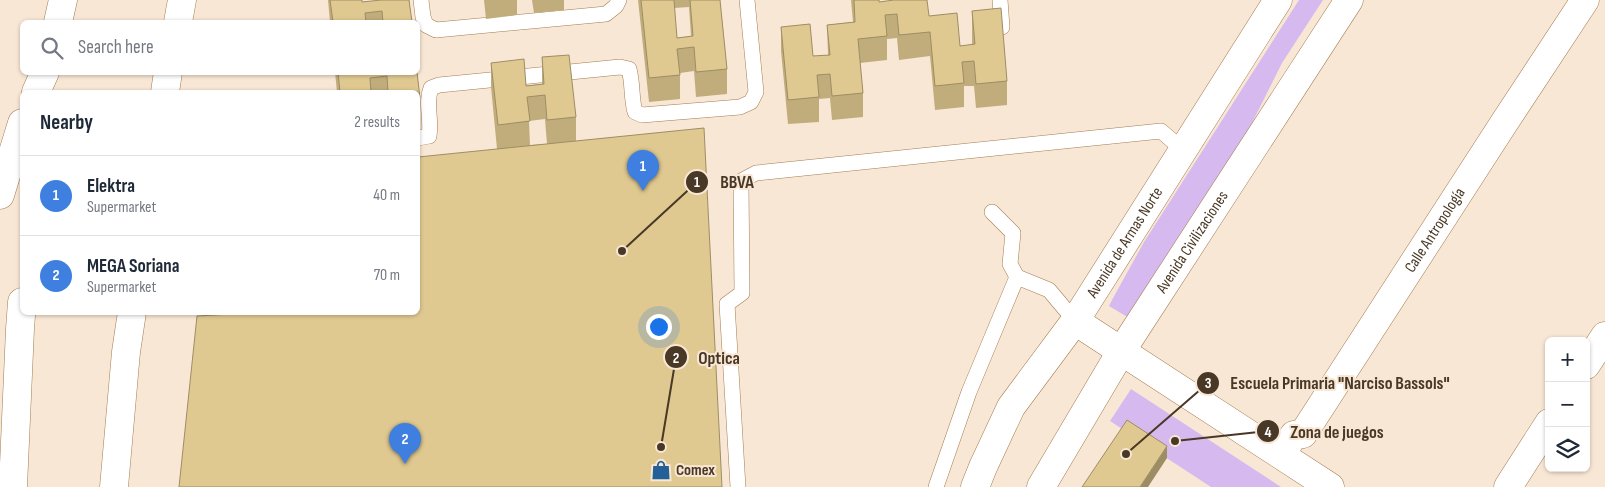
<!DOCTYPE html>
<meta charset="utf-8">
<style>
:root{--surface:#fff;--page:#f2f2f3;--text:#1f2937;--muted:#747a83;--line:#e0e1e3;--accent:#2563eb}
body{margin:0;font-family:"Sofia Sans Condensed",sans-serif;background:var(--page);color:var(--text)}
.controls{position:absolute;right:15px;bottom:15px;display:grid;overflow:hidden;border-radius:8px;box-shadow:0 1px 4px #0004}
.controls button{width:45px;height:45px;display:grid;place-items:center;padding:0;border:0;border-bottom:1px solid var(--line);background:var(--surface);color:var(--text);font:25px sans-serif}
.you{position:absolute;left:658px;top:326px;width:18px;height:18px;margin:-12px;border:4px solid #fff;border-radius:50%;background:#1a73e8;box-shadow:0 0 0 8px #1a73e833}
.badge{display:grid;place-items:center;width:32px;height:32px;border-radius:50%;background:var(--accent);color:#fff;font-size:16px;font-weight:700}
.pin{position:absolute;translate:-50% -41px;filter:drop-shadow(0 1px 2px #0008)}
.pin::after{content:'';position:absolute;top:26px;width:18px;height:15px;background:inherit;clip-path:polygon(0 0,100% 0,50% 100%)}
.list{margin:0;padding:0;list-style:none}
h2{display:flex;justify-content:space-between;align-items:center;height:65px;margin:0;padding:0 20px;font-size:21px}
h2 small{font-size:16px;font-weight:400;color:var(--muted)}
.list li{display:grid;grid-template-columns:32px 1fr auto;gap:15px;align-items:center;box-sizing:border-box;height:80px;padding:0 20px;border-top:1px solid var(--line)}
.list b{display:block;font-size:19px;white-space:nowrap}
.list p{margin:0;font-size:16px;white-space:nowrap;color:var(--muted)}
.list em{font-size:16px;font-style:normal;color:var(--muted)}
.icon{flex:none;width:28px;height:28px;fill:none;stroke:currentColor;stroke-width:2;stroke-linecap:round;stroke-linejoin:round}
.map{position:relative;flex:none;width:1605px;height:487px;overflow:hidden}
.search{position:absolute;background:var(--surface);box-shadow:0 1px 4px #0004;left:20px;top:20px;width:400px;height:55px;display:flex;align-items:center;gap:12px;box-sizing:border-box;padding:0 18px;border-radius:8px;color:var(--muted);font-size:19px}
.panel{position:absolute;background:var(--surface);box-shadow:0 1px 4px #0004;left:20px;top:90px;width:400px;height:225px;border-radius:8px}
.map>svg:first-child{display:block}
.green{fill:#d6b9ef}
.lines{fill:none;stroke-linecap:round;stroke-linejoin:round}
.lane-casing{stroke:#a47d50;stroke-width:16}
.street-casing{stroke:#a47d50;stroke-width:29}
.secondary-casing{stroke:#a47d50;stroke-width:29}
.highway-casing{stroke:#a47d50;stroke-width:29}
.lane{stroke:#fff;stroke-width:15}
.street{stroke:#fff;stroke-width:28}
.secondary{stroke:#fff;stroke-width:28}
.highway{stroke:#fff;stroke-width:28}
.wall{fill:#c1ad7c;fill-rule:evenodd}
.shaded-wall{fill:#9d8d65}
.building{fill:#e0c990;stroke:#9d8d65}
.labels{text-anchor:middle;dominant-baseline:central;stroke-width:4;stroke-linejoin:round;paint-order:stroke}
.street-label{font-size:16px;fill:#493825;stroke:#f9e7d5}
.poi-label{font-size:16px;font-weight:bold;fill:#493825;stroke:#f9e7d5;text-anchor:start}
.leader{fill:none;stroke:#493825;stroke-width:2}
.callout-dot{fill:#493825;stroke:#f9e7d5;stroke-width:2}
.mark-label{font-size:15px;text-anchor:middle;font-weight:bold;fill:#fff}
.callout-label{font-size:18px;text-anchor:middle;font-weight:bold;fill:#493825;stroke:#f9e7d5;stroke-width:4;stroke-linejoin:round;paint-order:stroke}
</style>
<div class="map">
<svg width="1605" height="487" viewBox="0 0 1605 487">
<rect width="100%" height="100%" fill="#f9e7d5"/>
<g class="green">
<path d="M1299 0H1323L1282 63 1247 133 1129 318 1109 306 1112 300 1144 242Z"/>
<path d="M1131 389 1281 487H1211L1110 421Z"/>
</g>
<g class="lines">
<defs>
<g id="lane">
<path d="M421 0 423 17 426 25 436 30 606 14 616 6 619 0"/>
<path d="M1000 0 1002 27"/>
<path d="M418 138 429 136C432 120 425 103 431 88L439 85 620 67 629 69C633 83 631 98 635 112L642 115 740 107 751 102 756 92 747 0"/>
<path d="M992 212 1013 233 1010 264 1017 277 1049 290 1075 321"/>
<path d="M738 487 727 304 742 293 741 181 756 173 1161 131 1182 149"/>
<path d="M936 487 969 392 1017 277"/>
</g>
<g id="street">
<path d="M1075 321 1330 487"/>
<path d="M1586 365 1605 336"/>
<path id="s1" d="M1281 454 1294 435 1303 434 1504 123 1585 0"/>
<path d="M1508 487 1549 423"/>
</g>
<g id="secondary">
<path id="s2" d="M975 487 983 467 1011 407 1075 321 1278 0"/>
<path id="s3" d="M1041 487 1122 350 1349 0"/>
</g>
<g id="highway">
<path d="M58 22 63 0"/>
<path d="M178 22 182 0"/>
<path d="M36 92 45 72"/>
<path d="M165 92 168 72"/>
<path d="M0 195 22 123"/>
<path d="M13 487 20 329 22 302"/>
<path d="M114 487 126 352 132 312"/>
</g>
</defs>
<use href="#lane" class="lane-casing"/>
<use href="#street" class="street-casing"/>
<use href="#secondary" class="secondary-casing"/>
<use href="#highway" class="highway-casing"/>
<use href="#lane" class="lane"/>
<use href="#street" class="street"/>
<use href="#secondary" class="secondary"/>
<use href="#highway" class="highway"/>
</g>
<g class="wall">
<path d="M328 0H362V2L378 1V0H409L412 22H330Z"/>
<path d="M484 0H517V15L486 19Z"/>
<path d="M532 0H564V10L534 13Z"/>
<path d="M638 0H720L727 69V94L696 97 694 71 680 73V99L649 102ZM689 7 691 36 677 38 674 8Z"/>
<path d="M851 0H879V2L929 16 960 46 972 45V11L1007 81V105L976 108 974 86H964V107L935 110 930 56 899 60 897 38 887 39V60L860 63 863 93V117L832 120 830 98 819 99V122L788 124 781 51V27L813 56 828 55 827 25 853 22Z"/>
<path d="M542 57 576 117V141L232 314 497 149 491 87V63L526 86 542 84ZM545 119 547 144 530 145 529 121Z"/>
<path d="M335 72H417L420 98V123H418V92H337Z"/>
</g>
<path class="shaded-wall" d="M1167 446V458L1148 487H1140Z"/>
<g class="building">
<path d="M330 0H362V2L381 0H409L412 22H383L382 11 365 13 366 22H333Z"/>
<path d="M641 0H674L677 38 693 36 690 0H720L727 69 696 72 694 47 677 49 680 75 649 78Z"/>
<path d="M854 0H879V2L894 0H927L929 16 957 13 960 46 975 44 972 11 1001 8 1007 81 976 84 974 61 962 62 964 83 935 86 930 32 899 35 897 14 885 15 887 36 858 39 863 93 832 96 830 74 817 75 819 97 788 100 781 27 810 24 813 56 830 55 827 25 855 22Z"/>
<path d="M569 55 576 117 547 120 545 95 527 97 530 121 498 125 491 63 524 59 526 86 544 84 542 57Z"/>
<path d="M338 72H417L420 98H418V92H388L387 76 370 78 371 92H340Z"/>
<path d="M704 128 722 487H179L197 316 232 314V312H418V157Z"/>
<path d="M1127 420 1167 446 1140 487H1082Z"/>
</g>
<defs>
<symbol id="shop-bare" viewBox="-9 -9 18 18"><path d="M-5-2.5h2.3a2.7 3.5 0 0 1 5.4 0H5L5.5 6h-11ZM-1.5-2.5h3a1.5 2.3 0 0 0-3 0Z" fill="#236097" stroke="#f9e7d5" stroke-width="2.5" paint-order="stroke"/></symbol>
</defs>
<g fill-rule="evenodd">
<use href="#shop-bare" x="647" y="456" width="28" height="28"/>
</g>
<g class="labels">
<g class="street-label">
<text stroke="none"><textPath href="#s1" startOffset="275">Calle Antropología</textPath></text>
<text stroke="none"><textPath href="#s2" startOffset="288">Avenida de Armas Norte</textPath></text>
<text stroke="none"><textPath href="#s3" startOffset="288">Avenida Civilizaciones</textPath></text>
</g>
<g class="poi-label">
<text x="676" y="470">Comex</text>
</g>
</g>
<path class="leader" d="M622 251L697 182M661 447L676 357M1126 454L1208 383M1175 441L1268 431"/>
<g class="callout-dot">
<circle cx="622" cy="251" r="5"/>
<circle cx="661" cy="447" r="5"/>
<circle cx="1126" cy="454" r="5"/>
<circle cx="1175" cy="441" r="5"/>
<circle cx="697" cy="182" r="12"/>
<circle cx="676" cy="357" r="12"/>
<circle cx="1208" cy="383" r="12"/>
<circle cx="1268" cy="431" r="12"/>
</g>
<g class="mark-label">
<text x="697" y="187">1</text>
<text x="676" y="363">2</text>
<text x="1208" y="388">3</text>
<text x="1268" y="437">4</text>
</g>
<g class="callout-label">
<text x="737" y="188">BBVA</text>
<text x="719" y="364">Optica</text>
<text x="1340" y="389">Escuela Primaria "Narciso Bassols"</text>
<text x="1337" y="438">Zona de juegos</text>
</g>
</svg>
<div class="controls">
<button>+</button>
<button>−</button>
<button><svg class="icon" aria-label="layers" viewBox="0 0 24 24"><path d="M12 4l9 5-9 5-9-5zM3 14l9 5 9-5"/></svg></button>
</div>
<div class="you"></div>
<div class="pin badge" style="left:643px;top:191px;background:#3f7fe0">1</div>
<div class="pin badge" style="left:405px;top:464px;background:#3f7fe0">2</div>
<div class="search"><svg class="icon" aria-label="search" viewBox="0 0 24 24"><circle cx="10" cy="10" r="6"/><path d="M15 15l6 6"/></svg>Search here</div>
<section class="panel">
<h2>Nearby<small>2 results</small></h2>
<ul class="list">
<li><span class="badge" style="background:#3f7fe0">1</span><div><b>Elektra</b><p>Supermarket</p></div><em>40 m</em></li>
<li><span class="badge" style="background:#3f7fe0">2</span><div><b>MEGA Soriana</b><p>Supermarket</p></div><em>70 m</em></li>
</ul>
</section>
</div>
